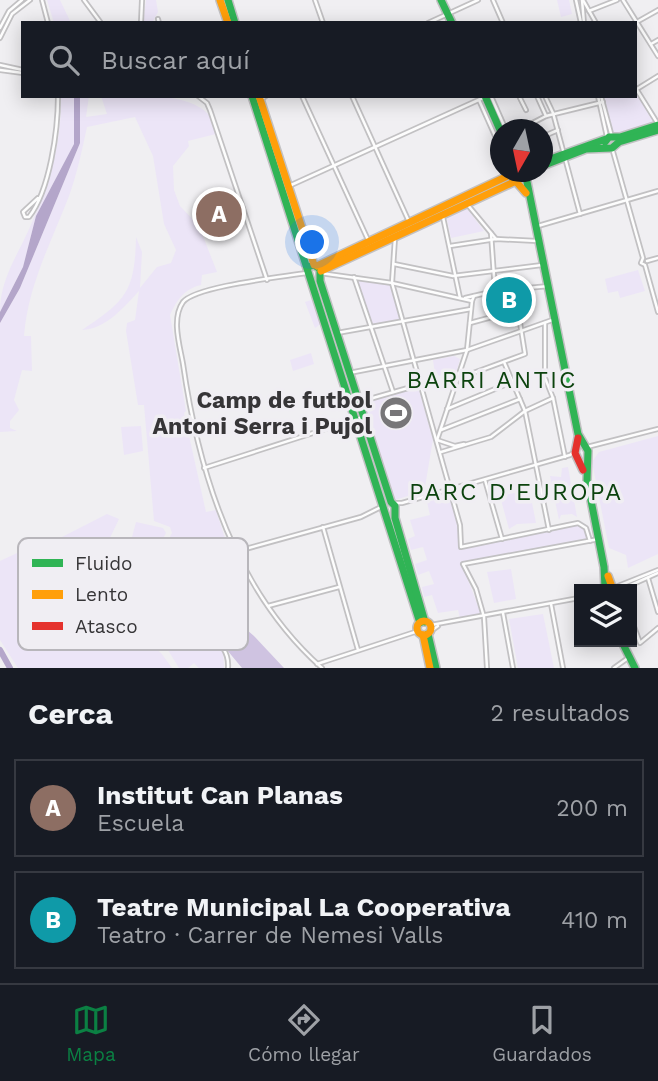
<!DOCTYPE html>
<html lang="es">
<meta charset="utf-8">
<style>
:root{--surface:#171b24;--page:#242831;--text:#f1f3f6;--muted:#9ea1a6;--line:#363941;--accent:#0b8043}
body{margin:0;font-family:"Work Sans",sans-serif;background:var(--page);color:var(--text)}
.controls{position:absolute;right:21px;bottom:21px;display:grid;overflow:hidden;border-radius:0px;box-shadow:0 4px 18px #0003}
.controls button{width:63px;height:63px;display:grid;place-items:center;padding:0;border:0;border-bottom:2px solid var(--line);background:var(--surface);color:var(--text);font:35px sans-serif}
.compass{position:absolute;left:490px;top:119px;width:63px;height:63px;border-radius:50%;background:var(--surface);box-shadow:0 4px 18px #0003;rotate:189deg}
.you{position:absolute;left:313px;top:243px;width:24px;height:24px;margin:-18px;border:5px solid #fff;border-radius:50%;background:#1a73e8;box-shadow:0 0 0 10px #1a73e833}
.badge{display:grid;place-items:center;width:46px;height:46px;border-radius:50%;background:var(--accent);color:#fff;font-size:23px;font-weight:700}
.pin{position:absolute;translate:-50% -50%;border:4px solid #fff;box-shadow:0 2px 7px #0006}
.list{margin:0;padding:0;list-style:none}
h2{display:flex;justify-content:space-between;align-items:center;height:91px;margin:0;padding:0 28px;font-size:30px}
h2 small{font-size:23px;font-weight:400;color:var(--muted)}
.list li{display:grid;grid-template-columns:46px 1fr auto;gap:21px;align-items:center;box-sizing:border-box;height:98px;margin:0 14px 14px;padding:0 14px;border:2px solid var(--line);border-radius:0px}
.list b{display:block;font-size:26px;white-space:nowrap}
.list p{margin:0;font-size:23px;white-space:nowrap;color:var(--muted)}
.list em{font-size:23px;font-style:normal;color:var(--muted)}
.icon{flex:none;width:38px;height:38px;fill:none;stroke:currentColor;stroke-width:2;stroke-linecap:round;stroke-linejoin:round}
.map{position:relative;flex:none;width:658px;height:668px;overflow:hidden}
.search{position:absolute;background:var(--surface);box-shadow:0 4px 18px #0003;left:21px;right:21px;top:21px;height:77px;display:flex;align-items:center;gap:18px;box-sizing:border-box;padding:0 24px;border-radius:0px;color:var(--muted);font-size:26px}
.sheet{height:315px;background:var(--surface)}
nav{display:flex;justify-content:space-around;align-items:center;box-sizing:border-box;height:98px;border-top:2px solid var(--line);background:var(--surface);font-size:19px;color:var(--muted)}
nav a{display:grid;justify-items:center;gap:4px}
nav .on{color:var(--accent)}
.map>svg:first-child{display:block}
.green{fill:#ece5f7}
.forest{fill:#cfc3e1}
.water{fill:#b4a6ca}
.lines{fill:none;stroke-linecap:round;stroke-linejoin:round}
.river{stroke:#b4a6ca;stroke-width:6}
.street-casing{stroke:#c2c1c3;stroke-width:6}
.fast-casing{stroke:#c2c1c3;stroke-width:10}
.slow-casing{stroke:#c2c1c3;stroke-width:10}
.jam-casing{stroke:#c2c1c3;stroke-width:10}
.street{stroke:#fdfdfd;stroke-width:2.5}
.fast{stroke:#30b455;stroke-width:7}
.slow{stroke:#ff9f0a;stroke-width:7}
.jam{stroke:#e5322d;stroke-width:7}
.labels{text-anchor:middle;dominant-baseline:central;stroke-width:7;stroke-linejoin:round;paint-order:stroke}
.poi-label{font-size:23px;font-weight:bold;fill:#363537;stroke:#f0eef3;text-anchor:end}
.neighbourhood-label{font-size:24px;letter-spacing:2px;fill:#0c430e;stroke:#f0eef3}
.key{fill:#f0eef3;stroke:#b8b6bb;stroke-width:2}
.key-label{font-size:19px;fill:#363537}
</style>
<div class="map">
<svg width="658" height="668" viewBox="0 0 658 668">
<rect width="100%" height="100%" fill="#f0eff2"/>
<g class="green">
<path d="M47 0H60L71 23H54Z"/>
<path d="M146 0H156L158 12 152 23H143Z"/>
<path d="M557 0H569L572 14 561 17Z"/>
<path d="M635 90 656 124 613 134 604 96H635Z"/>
<path d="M61 96H74V144L36 216 23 267 0 312C0 279 17 257 30 227 49 185 62 143 61 96Z"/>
<path d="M80 96H89L86 117 107 114 101 96C130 96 186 91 208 114 212 118 214 127 216 134L188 141 189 146 173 166 174 190 180 206 199 226 217 272 202 275 201 285C184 289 177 300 170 315L186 411 184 413 206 512 216 510 229 551 210 564 201 553 194 557 188 549 178 550 174 557 188 593 187 602H183C177 570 152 567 172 533L170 527 154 521 144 405H138L126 331 127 323 135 320 139 291C124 307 106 329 82 330 126 301 135 291 136 237L142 252 140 288 157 267 171 263 176 250 164 224 153 156 135 117 87 127C82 150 77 174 69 196 51 243 28 285 24 336H31L32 371 22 370 14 400 19 410 10 421V428L17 431 0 432V323L20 288 80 143Z"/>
<path d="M465 206 484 231 451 238 446 215Z"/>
<path d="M638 270 645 291 620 298 618 291 608 293 605 279Z"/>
<path d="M359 280 390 285 400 319 372 324 358 283Z"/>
<path d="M314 299 322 323 315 328 305 302Z"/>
<path d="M311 353 314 364 293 371 290 360Z"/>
<path d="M454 356 460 359 455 377 435 375 433 360Z"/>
<path d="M418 387 433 439 425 487 421 492 395 500 364 403Z"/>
<path d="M141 426 143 451 124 455 121 427Z"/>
<path d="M658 436V554L628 568 626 555 609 548 592 462 599 452Z"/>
<path d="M568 467 577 517 572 514 561 515 559 520 550 476 561 477 562 468Z"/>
<path d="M519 482H528L536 523 517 524 509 529 498 489 506 486 508 494 520 492Z"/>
<path d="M450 496 459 528 460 547 578 523 586 528 590 541 463 564 460 559 481 614 460 618 458 610 438 613 432 595 424 597 422 587 434 584 429 571 418 575 415 564 427 560 423 547 411 550 408 539 415 536 410 520 430 515 427 502Z"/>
<path d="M107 514 119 519 107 544 59 577 50 561 67 552 60 538Z"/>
<path d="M136 522 163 528 166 533 157 550 118 548 121 540 131 541Z"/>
<path d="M32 546 86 630 123 609 145 640 161 653 172 668H18L0 640V561Z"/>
<path d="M511 569 516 599 494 603 487 572Z"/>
<path d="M543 614 554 668H518L509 619Z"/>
<path d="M190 618 223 651 224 668H199L194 663 188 668H179L168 650 175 634Z"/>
</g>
<path class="forest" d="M183 557 191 567 192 575 203 580 210 598 254 636 284 668H242L202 620 183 571Z"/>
<path class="water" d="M74 96H80V143L20 288 0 323V312L23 267 36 216 74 144Z"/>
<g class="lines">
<path class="river" d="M0 650 10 668"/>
<defs>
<g id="street">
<path d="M42 0 48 23"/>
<path d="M84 0 101 23"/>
<path d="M315 0 323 23"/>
<path d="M493 0 503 23"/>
<path d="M576 0 581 23"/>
<path d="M582 0 584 23"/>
<path d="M583 0 596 23"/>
<path d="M623 0 658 56"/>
<path d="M589 11 617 0"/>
<path d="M158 19 159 23"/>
<path d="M141 23 142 0"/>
<path d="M428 23 478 0"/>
<path d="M635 23 658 10"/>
<path d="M0 28 9 11 22 0"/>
<path d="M0 38 12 14 30 0"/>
<path d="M651 44 658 40"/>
<path d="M0 65 23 70"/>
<path d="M0 70 23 73"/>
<path d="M635 87 658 124"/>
<path d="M637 89 658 76"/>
<path d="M198 96 207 103 210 110 267 280"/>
<path d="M302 96 369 242"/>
<path d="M352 96 410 224"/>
<path d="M491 96 506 130"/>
<path d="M519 96 526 110"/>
<path d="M537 96 546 116"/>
<path d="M545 96 553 113 580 214"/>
<path d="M598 96 607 137"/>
<path d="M601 96 612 137"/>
<path d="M260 100 266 96"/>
<path d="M479 100 500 147"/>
<path d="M519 130 546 116 603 102"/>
<path d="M542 137 558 130"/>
<path d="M612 148 643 258 641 263 645 265 658 312"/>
<path d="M500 156V155"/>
<path d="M289 186 485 97"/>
<path d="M38 198 23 212 25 217H29C50 190 58 130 58 96"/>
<path d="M467 204 496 239"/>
<path d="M443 217 460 298"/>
<path d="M538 226 658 191"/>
<path d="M491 233 495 291"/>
<path d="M395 238 392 283 460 525 461 547 578 523 586 528 590 541"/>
<path d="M450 246 496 239 537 241"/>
<path d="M647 261 658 258"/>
<path d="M394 264 453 276 542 265"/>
<path d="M306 273C283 277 196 286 183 302 171 319 180 346 183 364 199 475 236 592 322 668"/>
<path d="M320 273 392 283 472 301 474 296"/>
<path d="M354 277 393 392"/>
<path d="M465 298 495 291 549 286"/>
<path d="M545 323V378L553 398 565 457"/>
<path d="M337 333 471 309"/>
<path d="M504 362 525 411 549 530"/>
<path d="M349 373 467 350 555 319"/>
<path d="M457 379 525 354 518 310 470 323"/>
<path d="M359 402 422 384"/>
<path d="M447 409 512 382"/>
<path d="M441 430 520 399"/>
<path d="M437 440 467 350 472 301"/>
<path d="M437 440 455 446 464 444"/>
<path d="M587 447 658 429"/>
<path d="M441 452 491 437 525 411 553 398"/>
<path d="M204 468 363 417"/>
<path d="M485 480 502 539"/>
<path d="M394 503H402L570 455 575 451"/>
<path d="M323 527 358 650"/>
<path d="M648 578 658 612"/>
<path d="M613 588 658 570"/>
<path d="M622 589 658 573"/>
<path d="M551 604 563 668"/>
<path d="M268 606 339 587"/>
<path d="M503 613 513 668"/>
<path d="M632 621 640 643 658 628"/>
<path d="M431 625 579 598"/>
<path d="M431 631 438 626"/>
<path d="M317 664 418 631"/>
<path d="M228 668C230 644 208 636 196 619 193 615 178 559 180 555L188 556 194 572 199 575 238 551 361 517 383 506"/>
<path d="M487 668 484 617 476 589 463 564 599 539"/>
<path d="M614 668 628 658"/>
</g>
<g id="fast">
<path d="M228 0 235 23"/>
<path d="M441 0 452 23"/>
<path d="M252 96 420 623"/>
<path d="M485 96 500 130"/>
<path d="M605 142 609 137H620L658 125"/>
<path d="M542 162 606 139"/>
<path d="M542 166 586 149 612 148 619 142 658 130"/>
<path d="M525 172 578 434 588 451 587 480 604 567 605 588"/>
<path d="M525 176 532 172"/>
<path d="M308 267 314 265 320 269V281L391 502 395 506V518L425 622"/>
<path d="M428 634 436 668"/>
<path d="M622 642 635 668"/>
</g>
<g id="slow">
<path d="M220 0 228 23"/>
<path d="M259 96 314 265"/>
<path d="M513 172V178L526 193"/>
<path d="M317 266 512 174"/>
<path d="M321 271 516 181"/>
<path d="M608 576 612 587"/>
<circle cx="424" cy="628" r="7"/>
<path d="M423 635 430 668"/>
</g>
<path id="jam" d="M578 438 575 453 583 470"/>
</defs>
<use href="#street" class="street-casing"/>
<use href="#fast" class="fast-casing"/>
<use href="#slow" class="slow-casing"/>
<use href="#jam" class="jam-casing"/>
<use href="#street" class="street"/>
<use href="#fast" class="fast"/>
<use href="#slow" class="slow"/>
<use href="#jam" class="jam"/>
</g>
<defs>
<symbol id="stadium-disc" viewBox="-11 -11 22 22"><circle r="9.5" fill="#777678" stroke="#f0eef3"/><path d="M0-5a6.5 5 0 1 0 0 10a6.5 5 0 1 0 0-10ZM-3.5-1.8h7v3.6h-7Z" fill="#fff"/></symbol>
</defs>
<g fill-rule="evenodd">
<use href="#stadium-disc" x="377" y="394" width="38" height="38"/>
</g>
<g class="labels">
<g class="poi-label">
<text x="372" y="400">Camp de futbol<tspan x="372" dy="26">Antoni Serra i Pujol</tspan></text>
</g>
<g class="neighbourhood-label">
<text x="492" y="380">BARRI ANTIC</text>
<text x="516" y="492">PARC D'EUROPA</text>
</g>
</g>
<rect x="18" y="538" width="230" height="112" rx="10" class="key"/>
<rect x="32" y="559" width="31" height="8" fill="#30b455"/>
<rect x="32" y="590" width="31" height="9" fill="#ff9f0a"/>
<rect x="32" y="622" width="31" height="8" fill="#e5322d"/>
<g class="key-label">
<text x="75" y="570">Fluido</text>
<text x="75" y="601">Lento</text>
<text x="75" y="633">Atasco</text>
</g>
</svg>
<div class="controls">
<button><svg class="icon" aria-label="layers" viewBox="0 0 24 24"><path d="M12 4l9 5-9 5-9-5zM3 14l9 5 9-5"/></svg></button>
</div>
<svg class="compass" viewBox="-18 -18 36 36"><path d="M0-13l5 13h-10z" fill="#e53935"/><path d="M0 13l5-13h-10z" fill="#9ea1a6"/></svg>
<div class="you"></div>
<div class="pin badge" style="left:219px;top:214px;background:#8d6e63">A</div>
<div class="pin badge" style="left:509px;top:300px;background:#0f9aa8">B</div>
<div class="search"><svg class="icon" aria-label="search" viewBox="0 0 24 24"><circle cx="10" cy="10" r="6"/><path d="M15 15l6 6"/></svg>Buscar aquí</div>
</div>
<section class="sheet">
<h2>Cerca<small>2 resultados</small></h2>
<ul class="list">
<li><span class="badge" style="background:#8d6e63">A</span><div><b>Institut Can Planas</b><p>Escuela</p></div><em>200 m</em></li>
<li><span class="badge" style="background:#0f9aa8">B</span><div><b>Teatre Municipal La Cooperativa</b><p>Teatro · Carrer de Nemesi Valls</p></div><em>410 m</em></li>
</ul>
</section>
<nav>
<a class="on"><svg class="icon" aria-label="map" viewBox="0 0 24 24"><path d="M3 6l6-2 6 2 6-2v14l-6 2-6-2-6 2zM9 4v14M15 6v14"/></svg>Mapa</a>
<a><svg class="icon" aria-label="directions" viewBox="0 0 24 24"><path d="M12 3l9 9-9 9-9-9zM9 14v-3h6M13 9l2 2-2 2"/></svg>Cómo llegar</a>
<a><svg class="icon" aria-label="saved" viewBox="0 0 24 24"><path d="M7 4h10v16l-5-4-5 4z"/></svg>Guardados</a>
</nav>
